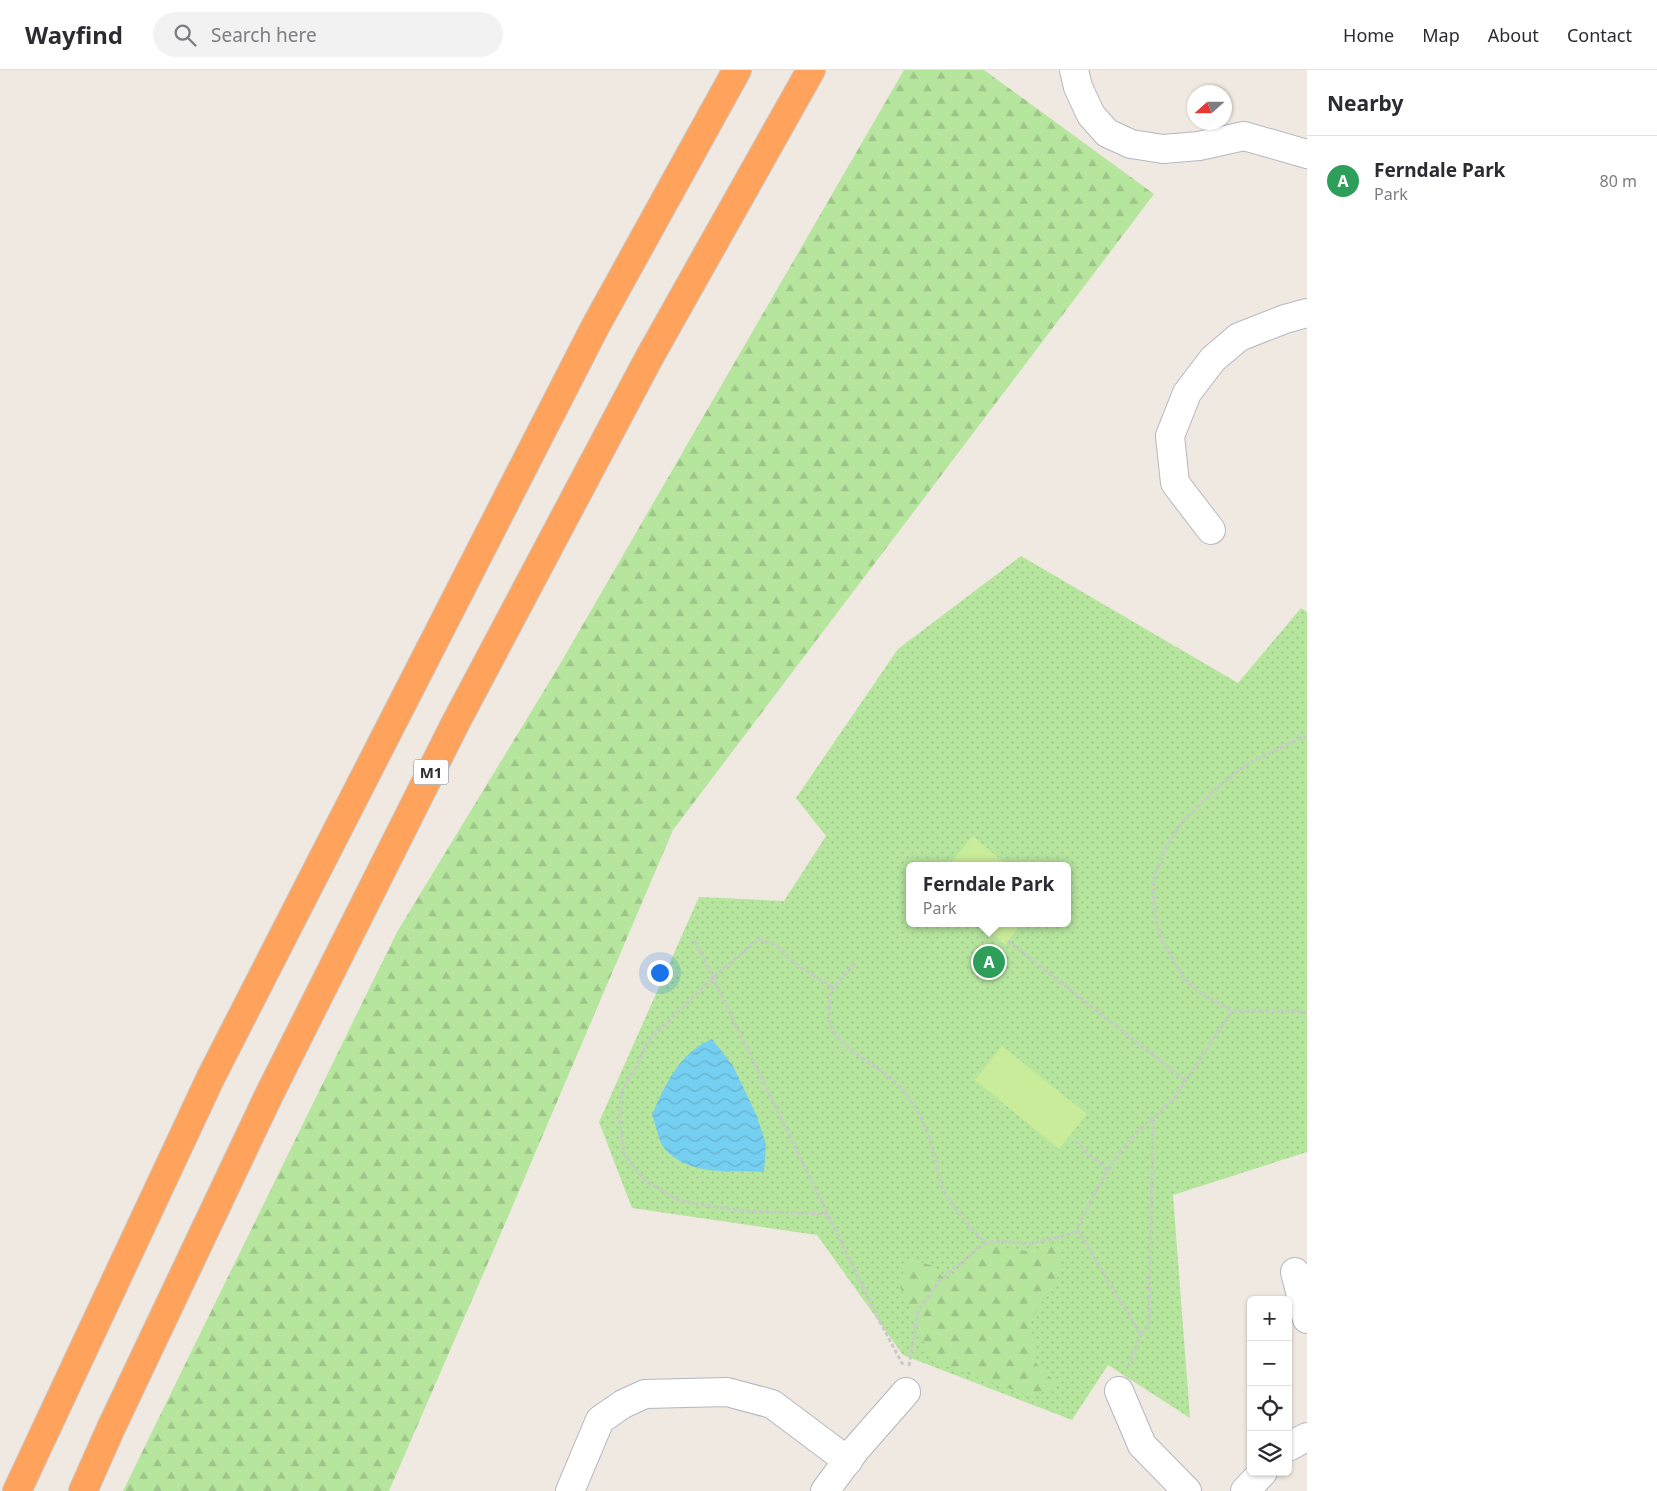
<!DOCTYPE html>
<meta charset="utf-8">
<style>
:root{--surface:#fff;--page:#f2f2f3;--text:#2b2b33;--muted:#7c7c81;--line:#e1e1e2;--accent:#2563eb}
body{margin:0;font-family:"Noto Sans",sans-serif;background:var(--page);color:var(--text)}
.controls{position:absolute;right:15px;bottom:15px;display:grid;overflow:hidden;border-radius:8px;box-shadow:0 1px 4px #0004}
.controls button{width:45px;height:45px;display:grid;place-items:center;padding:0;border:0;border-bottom:1px solid var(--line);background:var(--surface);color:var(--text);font:25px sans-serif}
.compass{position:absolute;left:1187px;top:15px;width:45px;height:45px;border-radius:50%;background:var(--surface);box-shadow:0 1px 4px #0004;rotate:249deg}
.you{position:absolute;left:659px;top:902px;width:18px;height:18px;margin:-12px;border:4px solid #fff;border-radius:50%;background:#1a73e8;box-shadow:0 0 0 8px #1a73e833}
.badge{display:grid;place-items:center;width:32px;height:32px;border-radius:50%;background:var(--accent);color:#fff;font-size:16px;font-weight:700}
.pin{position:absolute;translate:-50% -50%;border:2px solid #fff;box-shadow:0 1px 5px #0006}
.popup{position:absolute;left:906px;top:792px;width:165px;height:65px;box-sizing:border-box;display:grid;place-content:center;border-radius:8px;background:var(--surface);filter:drop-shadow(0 1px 4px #0005);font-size:16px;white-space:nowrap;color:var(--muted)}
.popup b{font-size:19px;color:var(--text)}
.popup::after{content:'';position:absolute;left:50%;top:100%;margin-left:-10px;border:10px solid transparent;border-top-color:var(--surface)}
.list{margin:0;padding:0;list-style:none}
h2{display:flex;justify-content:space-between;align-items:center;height:65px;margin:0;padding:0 20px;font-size:21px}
h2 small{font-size:16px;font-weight:400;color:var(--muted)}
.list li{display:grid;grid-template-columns:32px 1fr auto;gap:15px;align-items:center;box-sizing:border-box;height:90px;padding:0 20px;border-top:1px solid var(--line)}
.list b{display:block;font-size:19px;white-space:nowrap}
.list p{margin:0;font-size:16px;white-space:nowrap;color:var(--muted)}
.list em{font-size:16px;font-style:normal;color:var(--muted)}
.icon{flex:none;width:28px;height:28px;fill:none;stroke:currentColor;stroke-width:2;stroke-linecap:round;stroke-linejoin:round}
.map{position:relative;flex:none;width:1307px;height:1421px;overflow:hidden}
header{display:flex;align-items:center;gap:30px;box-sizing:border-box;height:70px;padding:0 25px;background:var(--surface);border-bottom:1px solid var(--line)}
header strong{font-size:24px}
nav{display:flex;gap:28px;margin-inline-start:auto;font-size:18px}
.search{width:350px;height:45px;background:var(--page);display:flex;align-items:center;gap:12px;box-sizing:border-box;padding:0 18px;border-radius:28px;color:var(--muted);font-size:19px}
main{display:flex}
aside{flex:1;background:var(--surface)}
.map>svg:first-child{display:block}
.grass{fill:url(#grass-dots);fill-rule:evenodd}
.forest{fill:url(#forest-firs)}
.pitch{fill:#c9ec9a}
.water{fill:url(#water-waves)}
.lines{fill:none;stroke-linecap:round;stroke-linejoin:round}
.minor-casing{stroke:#b4b7c1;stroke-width:30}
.highway-casing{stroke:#c9c9c9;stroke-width:30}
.path{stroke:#c9c9c9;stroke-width:3;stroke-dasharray:4 2.5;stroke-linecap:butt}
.minor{stroke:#fff;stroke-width:28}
.highway{stroke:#ffa35c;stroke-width:28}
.labels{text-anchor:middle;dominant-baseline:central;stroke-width:4.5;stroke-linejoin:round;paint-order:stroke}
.shield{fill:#fff;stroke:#6d6d6d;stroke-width:1}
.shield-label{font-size:15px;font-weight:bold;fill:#2e2e2e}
</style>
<header>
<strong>Wayfind</strong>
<div class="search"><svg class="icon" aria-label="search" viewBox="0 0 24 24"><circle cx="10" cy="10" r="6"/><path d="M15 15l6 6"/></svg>Search here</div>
<nav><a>Home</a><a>Map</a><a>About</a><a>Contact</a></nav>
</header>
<main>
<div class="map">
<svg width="1307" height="1421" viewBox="0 0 1307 1421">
<defs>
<pattern id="grass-dots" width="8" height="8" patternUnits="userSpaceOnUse" patternTransform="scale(1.25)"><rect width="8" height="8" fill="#b6e59e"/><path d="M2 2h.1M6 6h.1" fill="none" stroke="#9dc588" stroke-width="1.8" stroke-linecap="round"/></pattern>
<pattern id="forest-firs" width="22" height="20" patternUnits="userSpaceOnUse" patternTransform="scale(1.25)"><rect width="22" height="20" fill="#b6e59e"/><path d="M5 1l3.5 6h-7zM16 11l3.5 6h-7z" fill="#9dc588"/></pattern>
<pattern id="water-waves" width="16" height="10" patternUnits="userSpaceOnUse" patternTransform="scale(1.25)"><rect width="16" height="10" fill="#75cff0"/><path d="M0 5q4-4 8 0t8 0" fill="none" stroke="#66b2ce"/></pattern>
</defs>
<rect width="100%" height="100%" fill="#efe9e1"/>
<path class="grass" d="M1021 486 1238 613 1301 538 1307 542V1082L1173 1125 1190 1348 1108 1295 1072 1350 903 1285 817 1165 632 1138 599 1052 699 827 784 831 826 766 796 728 898 579ZM910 796H1068V853H910Z"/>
<g class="forest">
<path d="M904 0H984L1154 124 673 760 504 1156 389 1421H123L397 862 556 601Z"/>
<path d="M1060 1174 1058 1206 1031 1250 1035 1292 1057 1314 1034 1327 945 1296 928 1281 900 1217 906 1189 931 1195 947 1212 988 1176 1027 1181Z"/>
</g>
<g class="pitch">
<path d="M973 766 1008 796H948Z"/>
<path d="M979 853H1022L1005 875Z"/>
<path d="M1002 976 1087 1044 1059 1079 975 1010Z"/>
</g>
<path class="water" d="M712 969 733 996 756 1044 766 1074 764 1102C732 1101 687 1106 664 1078 658 1070 656 1054 652 1045 665 1015 680 982 712 969Z"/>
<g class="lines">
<defs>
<g id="minor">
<path d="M1074 0 1078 17 1091 45 1107 63 1131 74 1163 79 1199 76 1244 66 1307 84"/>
<path d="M1211 460 1175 413 1170 366 1187 323 1213 289 1239 267 1285 249 1307 243"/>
<path d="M1295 1202 1307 1249"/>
<path d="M1119 1321 1142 1375 1187 1421"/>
<path d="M1288 1377 1307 1367"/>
<path d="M570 1421 600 1350 623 1334 645 1324 727 1322 772 1334 848 1391"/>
<path d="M825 1421 856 1379 906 1322"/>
<path d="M1245 1421 1263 1402"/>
</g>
<g id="highway">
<path d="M17 1421 211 1007 595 257 737 0"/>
<path d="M83 1421 111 1358 269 1025 456 652 649 288 811 0"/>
</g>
</defs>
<use href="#minor" class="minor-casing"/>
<use href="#highway" class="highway-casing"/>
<g class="path">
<path d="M1307 665 1251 692 1222 713 1181 753 1164 781 1153 811 1154 838 1160 867 1185 910 1201 923 1232 941H1295L1307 943"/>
<path d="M695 871 881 1254 903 1295"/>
<path d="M1008 871 1186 1011"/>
<path d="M855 893 830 922C830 931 828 944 830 953 840 982 881 995 900 1017 915 1034 927 1056 932 1078 937 1093 938 1111 946 1125 956 1142 972 1158 985 1173L999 1171 1032 1174 1044 1170 1064 1166 1078 1161"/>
<path d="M1153 1049 1149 1253 1141 1265 1078 1161 1077 1158 1098 1117 1117 1086 1134 1065 1173 1030 1232 941"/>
<path d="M1075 1071 1108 1101"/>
<path d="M828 1144 743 1141 680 1131 645 1111 624 1084 619 1048 622 1020 635 1000 648 971 716 905 759 869 776 875 798 896 834 918"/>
<path d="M909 1296 918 1241 940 1210 985 1173"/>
<path d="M1128 1297 1141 1265"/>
</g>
<use href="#minor" class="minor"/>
<use href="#highway" class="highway"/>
</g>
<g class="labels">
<rect class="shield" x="413.5" y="689.5" width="35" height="25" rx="4"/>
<g class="shield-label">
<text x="431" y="702">M1</text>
</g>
</g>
</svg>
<div class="controls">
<button>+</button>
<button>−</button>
<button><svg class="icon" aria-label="locate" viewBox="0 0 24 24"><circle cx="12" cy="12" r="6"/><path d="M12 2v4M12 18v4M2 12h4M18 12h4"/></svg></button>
<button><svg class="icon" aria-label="layers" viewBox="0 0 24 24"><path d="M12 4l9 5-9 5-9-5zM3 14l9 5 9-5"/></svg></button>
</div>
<svg class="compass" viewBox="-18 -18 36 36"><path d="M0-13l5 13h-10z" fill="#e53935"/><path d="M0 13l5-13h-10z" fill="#7c7c81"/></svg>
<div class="you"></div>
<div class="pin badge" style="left:989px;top:892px;background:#2e9e5b">A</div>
<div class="popup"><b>Ferndale Park</b>Park</div>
</div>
<aside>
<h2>Nearby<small></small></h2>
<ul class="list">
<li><span class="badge" style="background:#2e9e5b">A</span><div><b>Ferndale Park</b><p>Park</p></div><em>80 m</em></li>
</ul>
</aside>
</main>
